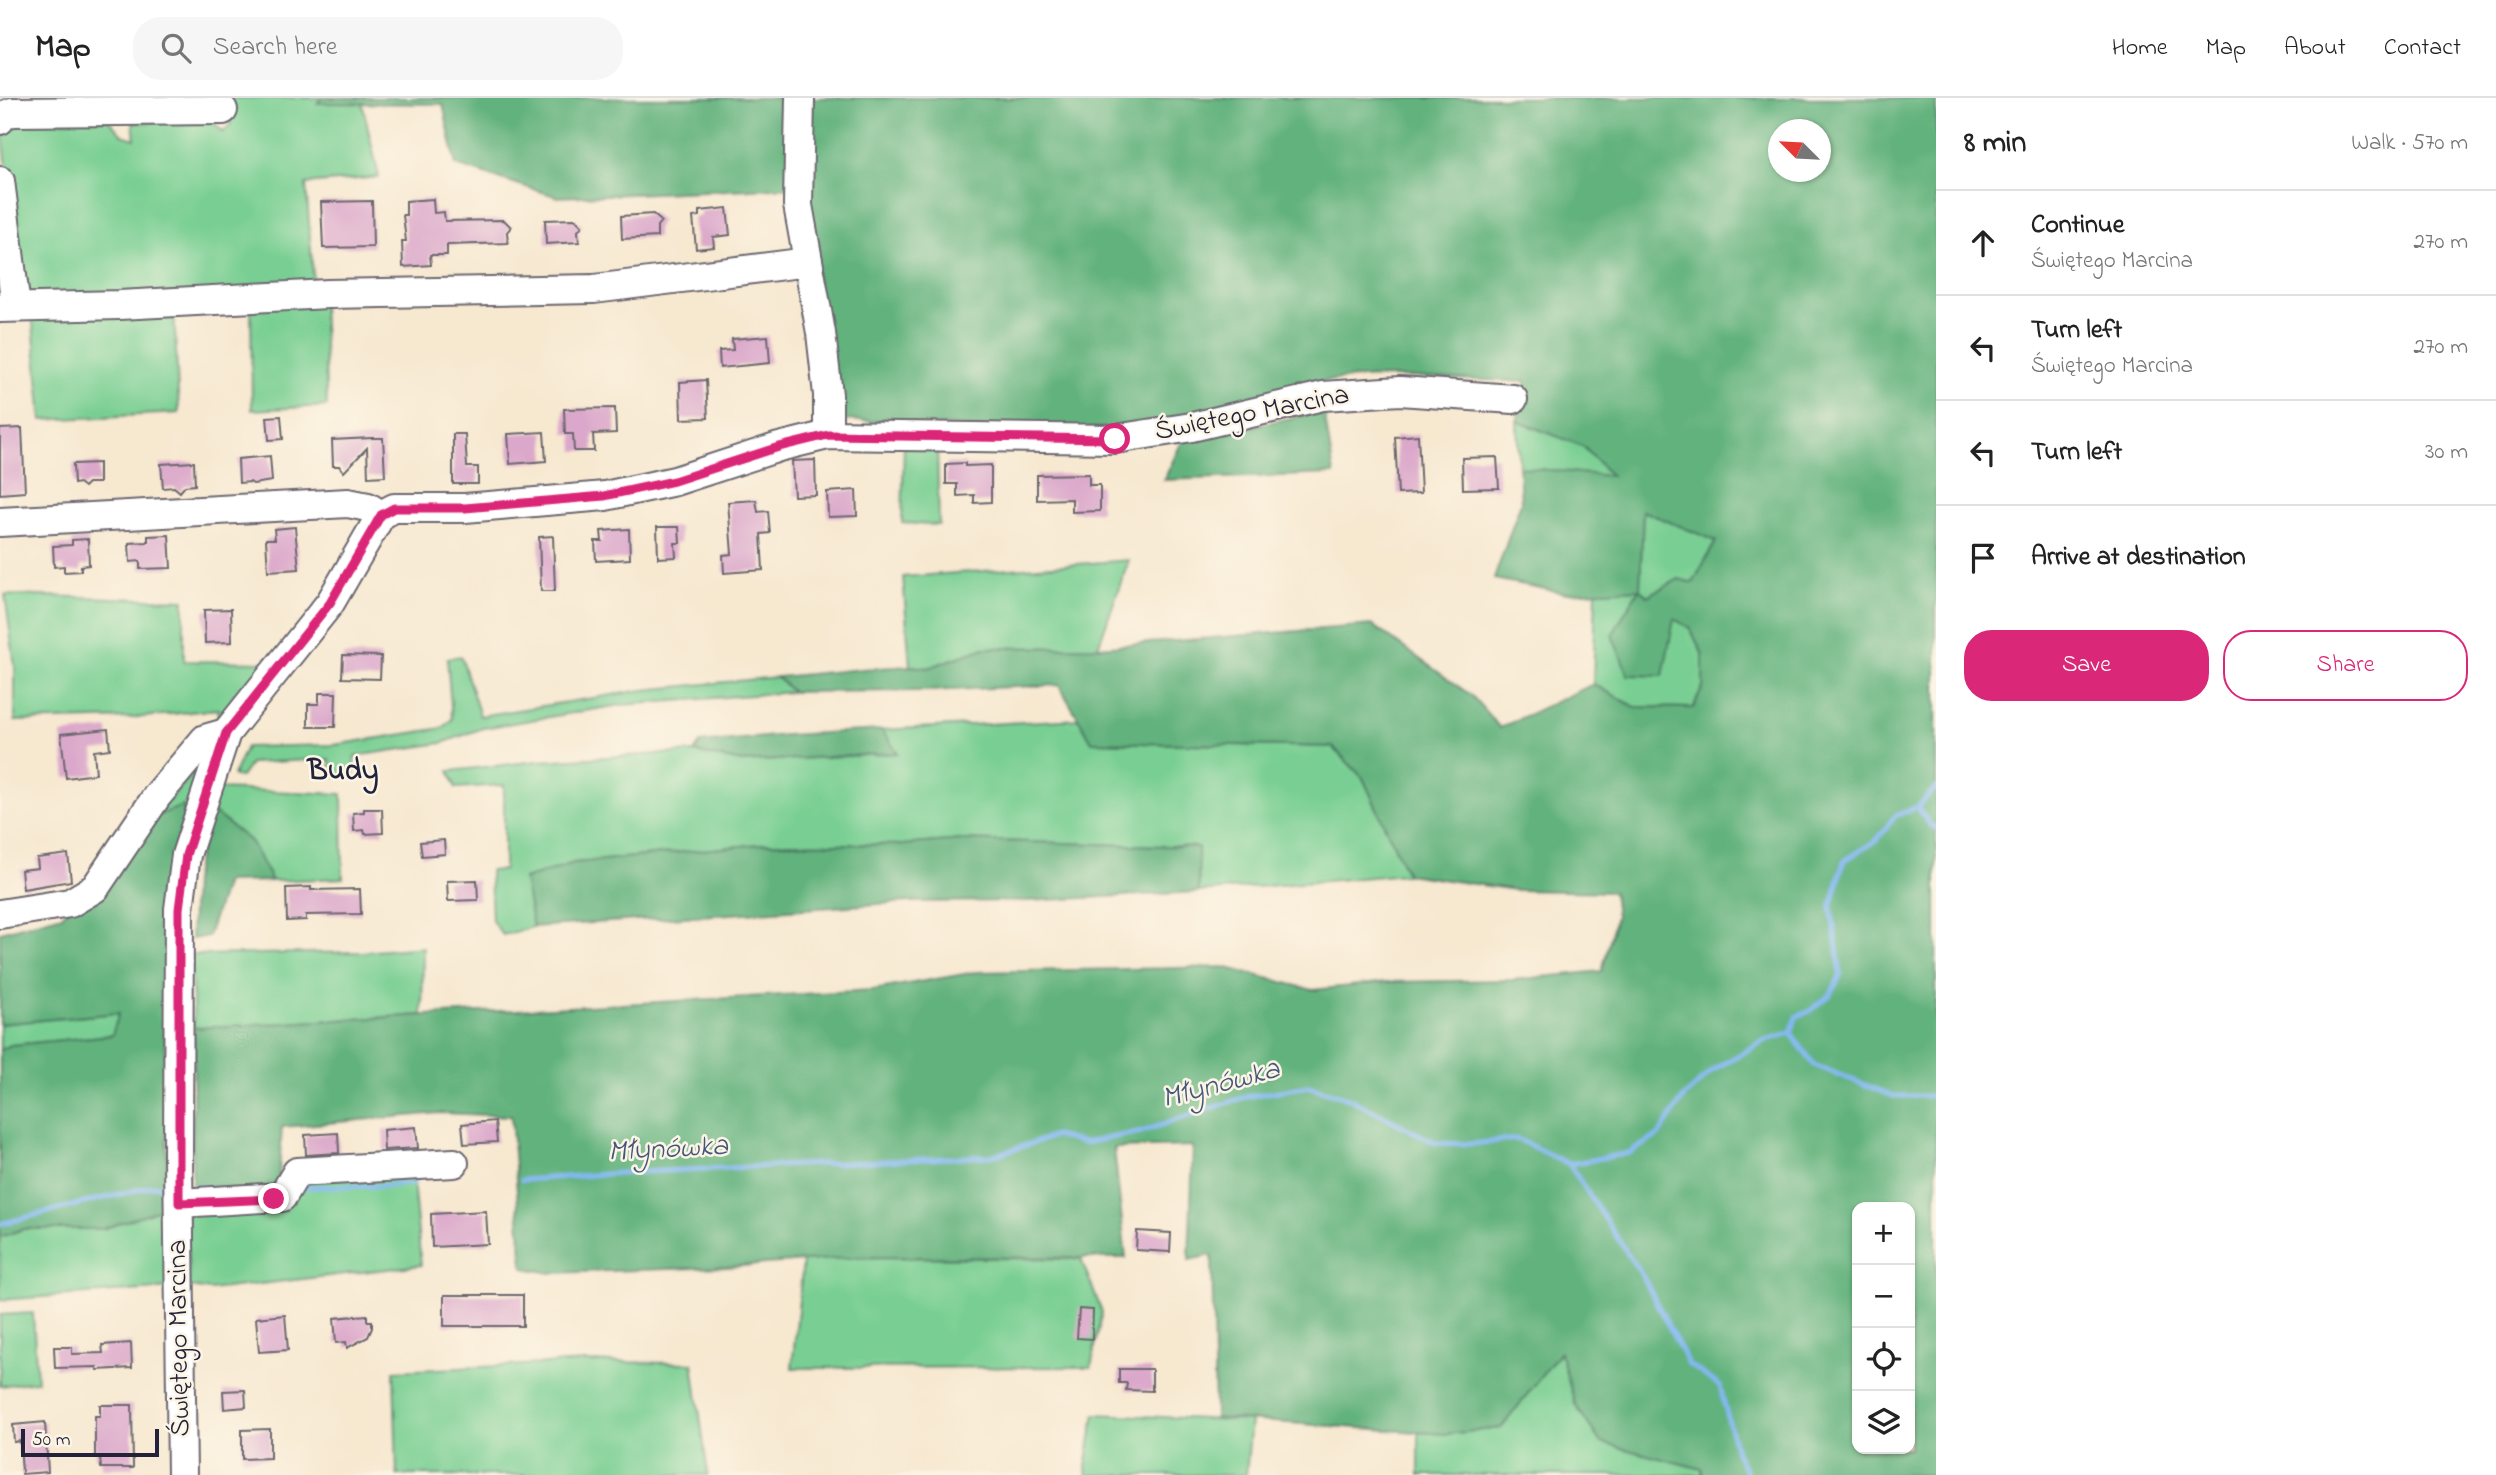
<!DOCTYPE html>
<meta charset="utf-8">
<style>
:root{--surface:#fff;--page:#f6f6f6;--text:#222;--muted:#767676;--line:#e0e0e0;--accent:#db2777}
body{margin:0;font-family:"Indie Flower",sans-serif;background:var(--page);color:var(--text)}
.controls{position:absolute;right:21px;bottom:21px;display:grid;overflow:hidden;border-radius:14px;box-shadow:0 2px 5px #0004}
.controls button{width:63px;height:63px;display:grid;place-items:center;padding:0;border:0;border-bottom:2px solid var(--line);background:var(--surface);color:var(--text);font:35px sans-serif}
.compass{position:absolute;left:1768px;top:21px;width:63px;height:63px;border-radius:50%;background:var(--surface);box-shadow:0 2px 5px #0004;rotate:294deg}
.scale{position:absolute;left:21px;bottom:18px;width:138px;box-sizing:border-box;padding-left:7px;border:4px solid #22223b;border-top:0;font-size:19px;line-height:24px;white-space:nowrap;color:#22223b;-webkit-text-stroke:5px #fcf5e5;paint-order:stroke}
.stop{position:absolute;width:21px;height:21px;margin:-16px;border:5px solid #db2777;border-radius:50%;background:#fff}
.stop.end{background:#db2777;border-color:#fff;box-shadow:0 2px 7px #0008}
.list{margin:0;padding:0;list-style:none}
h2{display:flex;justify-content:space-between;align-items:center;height:91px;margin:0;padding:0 28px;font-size:30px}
h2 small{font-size:23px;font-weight:400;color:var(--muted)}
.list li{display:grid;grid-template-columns:46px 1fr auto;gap:21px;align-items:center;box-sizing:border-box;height:105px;padding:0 28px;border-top:2px solid var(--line)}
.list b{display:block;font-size:26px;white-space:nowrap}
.list p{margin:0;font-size:23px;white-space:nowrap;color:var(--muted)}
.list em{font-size:23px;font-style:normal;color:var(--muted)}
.actions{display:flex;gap:14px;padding:21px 28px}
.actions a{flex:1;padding:16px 0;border:2px solid var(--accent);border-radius:28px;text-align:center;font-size:24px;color:var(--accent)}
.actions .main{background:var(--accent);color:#fff}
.icon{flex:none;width:38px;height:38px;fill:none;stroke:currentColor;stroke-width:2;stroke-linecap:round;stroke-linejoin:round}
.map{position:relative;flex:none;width:1936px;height:1377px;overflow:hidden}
header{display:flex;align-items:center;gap:42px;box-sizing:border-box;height:98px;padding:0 35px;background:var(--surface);border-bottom:2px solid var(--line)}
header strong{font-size:33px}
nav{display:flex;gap:38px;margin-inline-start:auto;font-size:24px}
.search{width:490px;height:63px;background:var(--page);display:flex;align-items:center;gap:18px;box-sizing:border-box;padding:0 24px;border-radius:28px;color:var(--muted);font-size:26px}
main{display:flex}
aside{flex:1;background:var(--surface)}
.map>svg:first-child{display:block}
.green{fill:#79cf93;stroke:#4e7867;stroke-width:2}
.forest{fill:#62b27d;stroke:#426a5c;stroke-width:2;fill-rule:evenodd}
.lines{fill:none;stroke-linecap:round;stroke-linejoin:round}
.stream{stroke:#84b8f2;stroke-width:5}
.building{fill:#dba8cb}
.minor-casing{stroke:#6d676f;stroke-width:32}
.minor{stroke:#fff;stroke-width:28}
.route{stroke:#db2777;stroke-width:9}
.labels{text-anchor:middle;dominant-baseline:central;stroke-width:5;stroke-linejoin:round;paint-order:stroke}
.street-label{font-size:28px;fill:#22223b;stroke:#fcf5e5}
.neighbourhood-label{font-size:30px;font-weight:bold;fill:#22223b;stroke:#fcf5e5}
.water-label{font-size:30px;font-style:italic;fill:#44567b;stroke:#fcf5e5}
</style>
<header>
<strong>Map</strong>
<div class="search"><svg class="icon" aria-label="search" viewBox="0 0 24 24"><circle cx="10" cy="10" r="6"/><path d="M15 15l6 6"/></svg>Search here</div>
<nav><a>Home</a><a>Map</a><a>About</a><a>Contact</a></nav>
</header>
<main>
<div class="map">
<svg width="1936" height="1377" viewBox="0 0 1936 1377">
<rect width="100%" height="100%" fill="#fcf5e5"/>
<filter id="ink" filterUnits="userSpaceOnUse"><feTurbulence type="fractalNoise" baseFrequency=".0143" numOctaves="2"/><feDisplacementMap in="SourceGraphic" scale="14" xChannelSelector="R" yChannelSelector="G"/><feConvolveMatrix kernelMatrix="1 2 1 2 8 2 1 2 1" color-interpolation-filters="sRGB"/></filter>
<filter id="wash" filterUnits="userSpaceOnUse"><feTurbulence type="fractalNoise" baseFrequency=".00686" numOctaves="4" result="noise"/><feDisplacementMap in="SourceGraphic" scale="28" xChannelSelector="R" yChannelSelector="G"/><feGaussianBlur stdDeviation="1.57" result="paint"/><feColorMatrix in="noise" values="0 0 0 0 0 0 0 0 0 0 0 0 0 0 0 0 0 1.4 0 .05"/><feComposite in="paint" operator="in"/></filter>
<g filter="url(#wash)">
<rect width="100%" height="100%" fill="#f7e8d0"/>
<g class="green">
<path d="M100 0H322L318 4H362L379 79 306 86 314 191 30 199 21 192 3 37 8 24 108 21 122 37 135 41 133 25 210 21 223 34 231 26 224 3Z"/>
<path d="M322 205 327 308 252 312 251 207Z"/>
<path d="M174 211 179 315 42 322 32 215Z"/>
<path d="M1517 323 1583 348 1612 379 1519 369Z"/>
<path d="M904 345 937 346 939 427 902 425Z"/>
<path d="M1643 412 1716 443 1693 485 1679 481 1647 498 1641 492 1662 578 1673 520 1690 530 1703 557V589L1693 610 1635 609 1593 586 1596 493 1640 491Z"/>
<path d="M1129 462 1098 549 984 550 928 570 910 568 903 479Z"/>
<path d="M5 497 184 502V563L268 564 216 628 219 611 134 620 15 623V569Z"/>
<path d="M461 558 480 618 643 592 777 579 792 594 621 607 483 630 442 645 355 658 353 678 333 679 329 661 251 665 241 679 233 678 246 649 334 647 443 630 452 621 447 560Z"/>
<path d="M1079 621 1093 644 1333 649 1363 680 1407 776 1199 794 1197 749 961 742 902 747 770 745 574 765 524 781 533 829 503 837 492 823 490 773 504 772V687L456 690 449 673 538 663 694 654 742 664 897 655 882 632Z"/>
<path d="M211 655 186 720 183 708 155 718Z"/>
<path d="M216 691 342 696 343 780 272 783 250 743 209 711Z"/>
<path d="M423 849 422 917 194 930 191 857 362 854Z"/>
<path d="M120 915 112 937 11 947 0 952V926Z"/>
<path d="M412 1072 421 1167 210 1192 189 1189 186 1112 302 1077Z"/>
<path d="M168 1108 171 1190 0 1202V1139L23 1131H103Z"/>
<path d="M858 1159 1081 1161 1102 1214 1091 1269 792 1270 803 1163Z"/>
<path d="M33 1215 37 1283 0 1288V1217Z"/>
<path d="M1561 1253 1575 1306 1601 1345 1702 1371V1377H1419V1334L1446 1336 1501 1330Z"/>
<path d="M587 1264 693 1265 708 1377H397L394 1273Z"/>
<path d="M1095 1316 1251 1323 1246 1377H1087L1086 1369Z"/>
</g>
<g class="forest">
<path d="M322 0H1936V1377H1702V1371L1601 1345 1575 1306 1560 1254 1501 1330 1446 1336 1215 1320 1212 1157 1189 1162 1193 1048 1114 1050 1126 1160 858 1159 727 1169 551 1175 523 1170 511 1018 440 1015 282 1029 279 1078 274 1095H192L194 930 873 892 976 874 1224 869 1313 892 1387 884 1512 882 1602 873 1616 818 1613 794 1515 792 1407 776 1363 680 1333 649 1092 644 1059 587 927 593 792 594 777 579 862 571 910 568 928 570 984 550 1098 549 1372 527 1472 598 1500 630 1593 586 1635 609 1693 610 1703 589V557L1690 530 1674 521 1663 578 1628 577 1612 537 1639 491 1565 495 1494 481 1521 404 1519 369 1611 378 1583 348 1517 323 1526 283C1460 283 1383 274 1319 284 1248 295 1180 325 1107 330 1022 335 928 326 842 322L800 89 558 99 456 67 443 6 318 5ZM1778 32H1820V74H1778ZM1643 413 1716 443 1693 485 1679 481 1647 498 1640 491ZM1857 1109H1910V1351H1857Z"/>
<path d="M1324 313 1334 376 1164 382 1182 343Z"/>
<path d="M882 632 898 655 742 664 694 654 700 645 785 637Z"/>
<path d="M183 708C189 735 169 759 168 786 162 893 166 1001 168 1108L103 1131H23L0 1139V952L11 947 112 937 119 915 0 926V834L62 817 155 718Z"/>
<path d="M209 711 250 743 272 783 226 784 208 838 191 841 193 783Z"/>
<path d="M960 742 1198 749 1199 794 1026 803 909 804 533 829 524 781 574 765 770 745 902 747Z"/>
</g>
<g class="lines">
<g class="stream">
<path d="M1917 709 1936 690"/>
<path d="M1791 935 1796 919 1810 913 1831 896 1841 876 1831 809 1844 763 1877 742 1895 718 1917 709 1930 727 1936 730"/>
<path d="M1569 1066 1643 1179 1688 1266 1720 1288 1736 1354 1747 1377"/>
<path d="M522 1082 621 1075 992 1058 1055 1038 1084 1045 1141 1034 1245 999 1308 988 1348 1000 1436 1045 1472 1046 1517 1041 1569 1066 1629 1055 1659 1037 1684 999 1713 972 1765 942 1791 935 1814 967 1893 998H1936"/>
<path d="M188 1089 210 1090"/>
<path d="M302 1089 385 1088 414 1085"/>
<path d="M0 1126 152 1088 171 1089"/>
</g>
</g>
<g id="blocks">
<g class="building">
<path d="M433 101 434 115 444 114 445 123 504 122 511 129 507 134 508 145 447 147V157H430L431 167 403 169 402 143H406L403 117H406V103Z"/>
<path d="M372 103 373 149 323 150 321 104Z"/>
<path d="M727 110 730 137 713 139 714 149 696 151 693 119 700 118V113Z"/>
<path d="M653 116 661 123 657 128V139L622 141 621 118Z"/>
<path d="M575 121 582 128 578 133 579 144 546 146 545 122Z"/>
<path d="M768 238 770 265 720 270 719 253 733 252 732 241Z"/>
<path d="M706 282 708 320 681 321 680 284Z"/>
<path d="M615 310 616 335 593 336 594 353H574L573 336H565L564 311Z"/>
<path d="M281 318 283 341 269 342 267 319Z"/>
<path d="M22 330 25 394 0 396V331Z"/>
<path d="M544 334 546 363 510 366 508 336Z"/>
<path d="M453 336H465L467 369H478V386H453Z"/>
<path d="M1418 337 1421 395 1398 396 1395 339Z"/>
<path d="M372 340H383L385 378 368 379 367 350 344 374 339 368H333L332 342Z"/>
<path d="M270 358 272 383 253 386 250 384 239 385 238 361Z"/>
<path d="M1497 359 1499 390 1463 391 1462 360Z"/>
<path d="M815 362 816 397 794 398 792 363Z"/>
<path d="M194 364 195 387 185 388 180 394 174 389 163 390 161 366Z"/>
<path d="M99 365V385H88L84 389 79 385 74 386 73 366Z"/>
<path d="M965 365V368L991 367V404L974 405V397L957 398V386H946V366Z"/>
<path d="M1089 376V387H1100V413L1072 414V401L1037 402V377Z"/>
<path d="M856 392 857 418 828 419 827 394Z"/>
<path d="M756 402 758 414 768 413 770 435 761 436 763 472 724 475 723 457 732 456 728 404Z"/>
<path d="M295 429 299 471 268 473 266 441H275L274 431Z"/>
<path d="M657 429H679L680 445H675L676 459 658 460Z"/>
<path d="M629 431 630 461 596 463 595 443H602L601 433Z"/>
<path d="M169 437 171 470 140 471V463L130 464 129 445 148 444V438Z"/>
<path d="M553 438 555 493H541L539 439Z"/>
<path d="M88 441 89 467 81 468V473L64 474V468L54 469 53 448 72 447V442Z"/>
<path d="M231 511 232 544 205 545 204 512Z"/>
<path d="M343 557 381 558 380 581 342 580Z"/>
<path d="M319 595H336L335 629H308V606H319Z"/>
<path d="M108 631 110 651 94 653 96 676 66 680 61 636Z"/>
<path d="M364 711H382L383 735 365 736 364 732 354 733 353 715 364 714Z"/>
<path d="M444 742 445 756 422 758 420 744Z"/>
<path d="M68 756 71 783 23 791 21 772 38 770 37 760Z"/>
<path d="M477 782 478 802 448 803 447 783Z"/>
<path d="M311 789V792L360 791 361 816 306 817V822L287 823 286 790Z"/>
<path d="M495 1023 497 1044 464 1046 462 1026Z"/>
<path d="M416 1029 418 1050 384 1052 383 1032Z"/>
<path d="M338 1035 339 1055 306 1057 305 1037Z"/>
<path d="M486 1113 488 1146 432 1149 431 1116Z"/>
<path d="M1137 1133 1171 1135 1170 1154 1136 1152Z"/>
<rect x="444" y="1197" width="79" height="31"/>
<path d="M1079 1211 1093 1212 1092 1241 1077 1240Z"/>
<path d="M285 1217 288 1252 259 1254 256 1220Z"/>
<path d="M367 1217V1223H372V1230L368 1239 347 1250 346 1244 336 1245 334 1220Z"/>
<path d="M131 1245 132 1270 97 1272V1269L55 1270 54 1249H72V1256L103 1255 102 1247Z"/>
<path d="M1119 1271H1152V1293L1126 1292 1127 1285H1119Z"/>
<path d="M245 1292 246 1309 224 1311 223 1293Z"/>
<path d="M100 1307H132L133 1370H101L100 1359H95V1318H100Z"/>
<path d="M45 1324 48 1374 22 1376 20 1343 14 1344 13 1327Z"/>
<path d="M270 1331V1360L242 1361V1332Z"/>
</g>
</g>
</g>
<g filter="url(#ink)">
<use href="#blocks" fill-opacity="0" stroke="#6d676f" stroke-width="2"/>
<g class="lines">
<defs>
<g id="minor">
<path d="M800 0 798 107 821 235 828 297V337"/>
<path d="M0 22 2 18 12 14 223 12"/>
<path d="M0 83 16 209"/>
<path d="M0 210 119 207 328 196 594 191 808 164"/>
<path d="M0 424 348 405 368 409 381 417"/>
<path d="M0 816 70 805 95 790 157 698 205 641 226 635"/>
<path d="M179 1105 282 1099 297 1074 454 1065"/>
<path d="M182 1377 178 1060 179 811 186 757 226 635 330 505 381 417 394 410H465L605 398 675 383 779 349 828 337 1115 341 1192 329 1323 298 1400 293 1513 301"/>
</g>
</defs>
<use href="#minor" class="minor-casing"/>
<use href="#minor" class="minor"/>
</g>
</g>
<g class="lines" filter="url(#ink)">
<path class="route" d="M274 1101 179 1105V811L186 757 226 635 330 505 381 417 394 410H465L604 398 674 383 779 349 828 337 1115 341"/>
</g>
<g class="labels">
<g class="street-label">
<text transform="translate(1252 316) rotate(-11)">Świętego Marcina</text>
<text transform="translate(180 1240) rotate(-91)">Świętego Marcina</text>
</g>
<g class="neighbourhood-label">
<text x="343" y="674">Budy</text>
</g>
<g class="water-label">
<text transform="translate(1221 987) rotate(-15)">Młynówka</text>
<text transform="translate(668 1052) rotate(-3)">Młynówka</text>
</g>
</g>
</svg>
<div class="controls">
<button>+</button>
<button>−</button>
<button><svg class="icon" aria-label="locate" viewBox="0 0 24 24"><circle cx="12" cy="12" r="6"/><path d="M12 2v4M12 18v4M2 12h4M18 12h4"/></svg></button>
<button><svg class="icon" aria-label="layers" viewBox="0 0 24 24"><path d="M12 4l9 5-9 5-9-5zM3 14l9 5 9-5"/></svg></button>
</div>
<svg class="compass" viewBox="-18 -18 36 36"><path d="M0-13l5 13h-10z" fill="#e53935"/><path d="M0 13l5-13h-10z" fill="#767676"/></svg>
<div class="scale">50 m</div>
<div class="stop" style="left:1115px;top:341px"></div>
<div class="stop end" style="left:274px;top:1101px"></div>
</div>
<aside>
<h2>8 min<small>Walk · 570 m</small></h2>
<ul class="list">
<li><svg class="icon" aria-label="ahead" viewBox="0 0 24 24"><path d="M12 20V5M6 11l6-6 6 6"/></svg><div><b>Continue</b><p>Świętego Marcina</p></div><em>270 m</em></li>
<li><svg class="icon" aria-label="left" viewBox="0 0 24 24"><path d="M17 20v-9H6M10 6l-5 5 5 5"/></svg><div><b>Turn left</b><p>Świętego Marcina</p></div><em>270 m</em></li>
<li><svg class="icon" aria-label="left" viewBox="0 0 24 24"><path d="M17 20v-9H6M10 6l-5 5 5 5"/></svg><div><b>Turn left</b></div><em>30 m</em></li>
<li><svg class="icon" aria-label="arrive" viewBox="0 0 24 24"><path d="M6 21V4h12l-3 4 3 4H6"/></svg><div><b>Arrive at destination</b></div></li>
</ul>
<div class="actions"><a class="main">Save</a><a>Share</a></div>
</aside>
</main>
